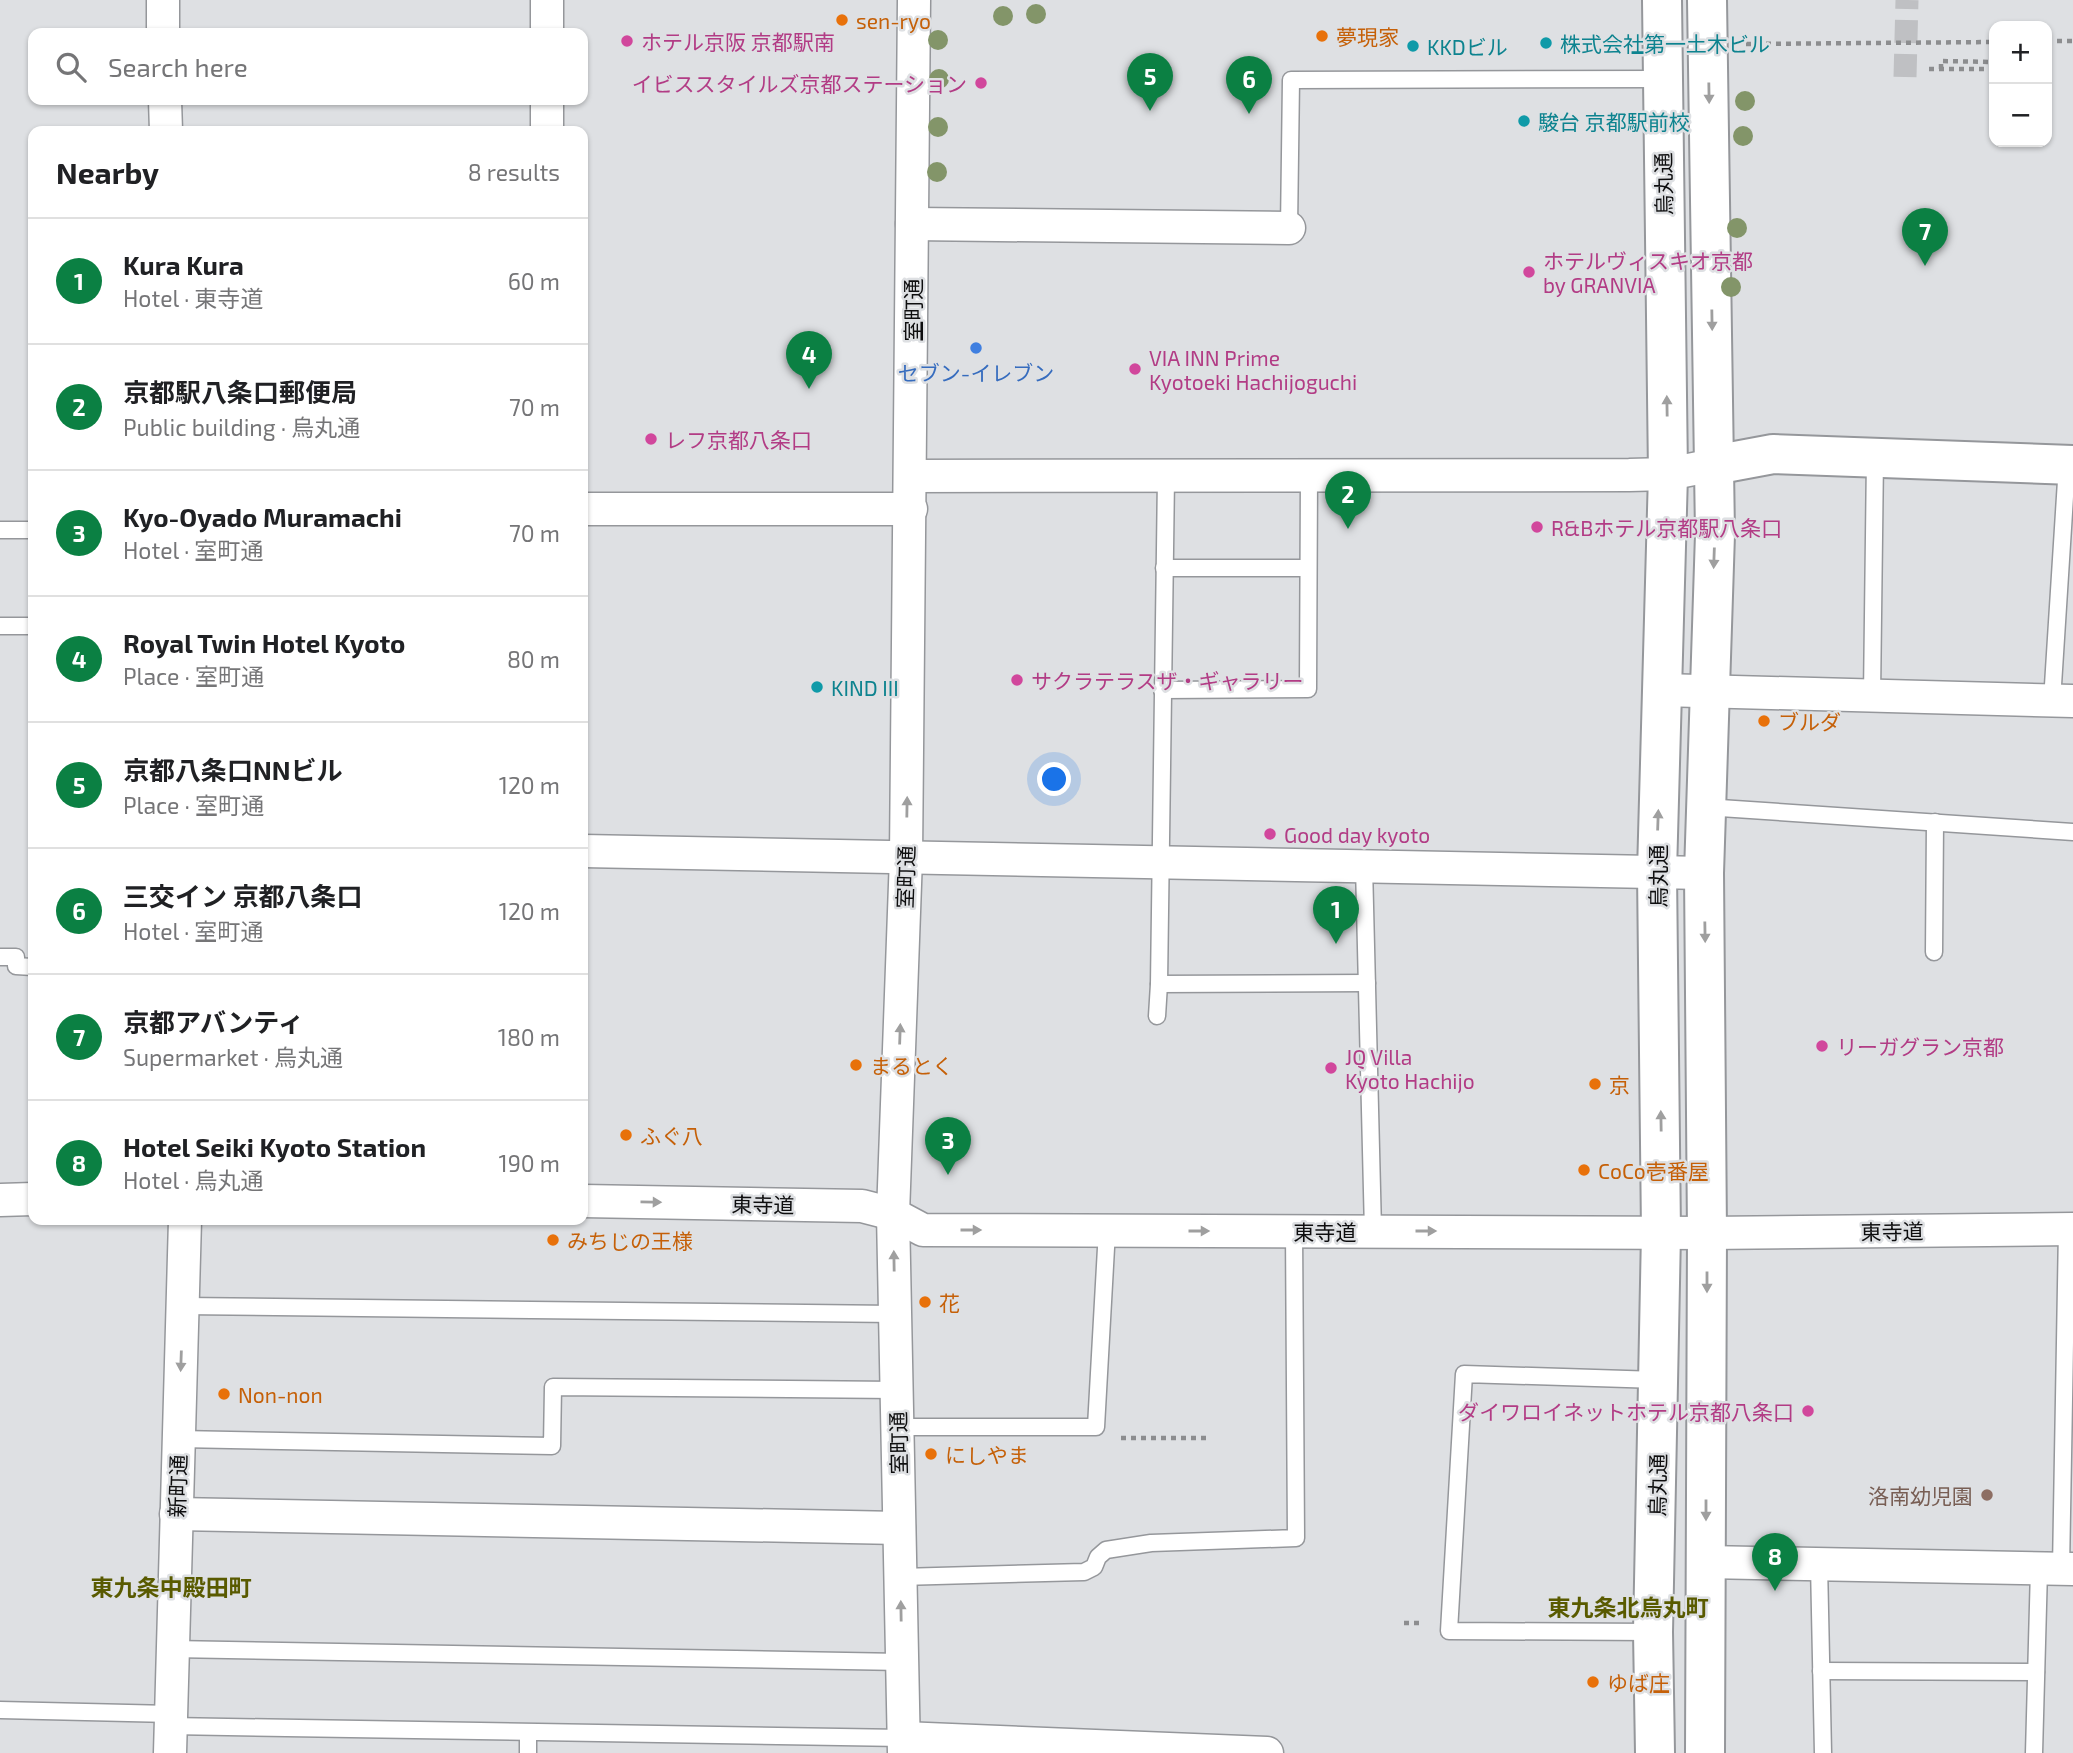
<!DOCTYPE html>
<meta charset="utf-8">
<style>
:root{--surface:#fff;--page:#f6f6f6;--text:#202124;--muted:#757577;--line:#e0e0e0;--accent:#0b8043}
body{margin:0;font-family:"Exo 2","Noto Sans JP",sans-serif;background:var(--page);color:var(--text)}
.controls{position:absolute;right:21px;top:21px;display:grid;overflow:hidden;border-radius:14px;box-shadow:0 2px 5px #0004}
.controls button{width:63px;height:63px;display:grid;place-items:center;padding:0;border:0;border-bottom:2px solid var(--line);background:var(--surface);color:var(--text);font:35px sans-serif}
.you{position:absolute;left:1055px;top:780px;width:24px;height:24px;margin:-18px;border:5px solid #fff;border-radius:50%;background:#1a73e8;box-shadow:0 0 0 10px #1a73e833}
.badge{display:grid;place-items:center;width:46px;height:46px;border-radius:50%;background:var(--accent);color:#fff;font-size:23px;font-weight:700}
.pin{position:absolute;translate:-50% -58px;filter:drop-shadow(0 2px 4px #0008)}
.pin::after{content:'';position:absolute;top:37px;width:24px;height:21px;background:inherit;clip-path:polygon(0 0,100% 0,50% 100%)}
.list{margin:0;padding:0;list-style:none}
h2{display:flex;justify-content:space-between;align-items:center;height:91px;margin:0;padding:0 28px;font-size:30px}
h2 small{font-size:23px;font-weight:400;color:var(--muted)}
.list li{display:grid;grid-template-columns:46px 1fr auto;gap:21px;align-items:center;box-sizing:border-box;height:126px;padding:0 28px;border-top:2px solid var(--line)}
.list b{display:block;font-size:26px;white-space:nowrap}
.list p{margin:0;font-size:23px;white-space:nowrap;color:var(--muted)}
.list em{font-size:23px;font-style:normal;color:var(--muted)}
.icon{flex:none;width:38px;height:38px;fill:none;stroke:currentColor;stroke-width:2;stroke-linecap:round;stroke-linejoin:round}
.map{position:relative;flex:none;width:2073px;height:1753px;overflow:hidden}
.search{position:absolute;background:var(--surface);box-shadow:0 2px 5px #0004;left:28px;top:28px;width:560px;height:77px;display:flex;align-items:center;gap:18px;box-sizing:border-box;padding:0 24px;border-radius:14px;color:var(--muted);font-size:26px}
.panel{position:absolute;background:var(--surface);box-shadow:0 2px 5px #0004;left:28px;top:126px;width:560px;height:1099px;border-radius:14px}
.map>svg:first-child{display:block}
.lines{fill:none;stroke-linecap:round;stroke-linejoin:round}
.pedestrian-tunnel{stroke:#bfc0c3;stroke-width:23;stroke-dasharray:23 11;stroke-linecap:butt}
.service-casing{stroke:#95979b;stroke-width:19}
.minor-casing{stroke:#95979b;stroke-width:35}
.tertiary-casing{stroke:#95979b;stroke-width:42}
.path{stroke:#8c8d8f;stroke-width:4.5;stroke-dasharray:5 5;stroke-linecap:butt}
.service{stroke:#fff;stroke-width:16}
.minor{stroke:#fff;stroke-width:32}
.tertiary{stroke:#fff;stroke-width:38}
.tree{fill:#839569}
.oneway{fill:#9f9f9f}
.food-dot{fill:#e8710a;stroke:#dee0e3;stroke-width:2.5}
.hotel-dot{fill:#d1479c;stroke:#dee0e3;stroke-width:2.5}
.culture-dot{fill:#0f9aa8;stroke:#dee0e3;stroke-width:2.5}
.shop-dot{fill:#3f7fe0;stroke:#dee0e3;stroke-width:2.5}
.education-dot{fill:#8d6e63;stroke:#dee0e3;stroke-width:2.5}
.labels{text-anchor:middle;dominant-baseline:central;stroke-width:5;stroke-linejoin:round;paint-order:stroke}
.food-label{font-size:21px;fill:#c56008;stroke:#dee0e3;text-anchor:start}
.hotel-label{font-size:21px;fill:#b23c85;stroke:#dee0e3;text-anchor:start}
.culture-label{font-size:21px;fill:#0d838f;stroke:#dee0e3;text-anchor:start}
.street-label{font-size:21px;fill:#0e0e0f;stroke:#dee0e3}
.shop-label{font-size:21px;fill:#366cbe;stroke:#dee0e3}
.education-label{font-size:21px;fill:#785e54;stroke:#dee0e3;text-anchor:end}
.neighbourhood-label{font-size:23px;font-weight:bold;fill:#595a00;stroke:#dee0e3}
</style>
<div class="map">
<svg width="2073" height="1753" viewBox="0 0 2073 1753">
<rect width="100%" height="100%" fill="#dee0e3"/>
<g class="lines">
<path class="pedestrian-tunnel" d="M1905 77 1907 0"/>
<defs>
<g id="service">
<path d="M1289 228 1291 80 1662 79"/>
<path d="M1166 477 1159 984 1367 983"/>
<path d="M0 530H33"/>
<path d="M1164 568H1308"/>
<path d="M0 626H33"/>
<path d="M1162 690 1308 689 1309 476"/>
<path d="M1872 696 1875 457"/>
<path d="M2052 701 2067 465"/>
<path d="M1705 807 2073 832"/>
<path d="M1364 866 1373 1231"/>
<path d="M1934 952 1935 822"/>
<path d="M0 957H16V966L33 967"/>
<path d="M1157 1016 1159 984"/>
<path d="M182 1306 895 1314"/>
<path d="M897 1427H1096L1107 1230"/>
<path d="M179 1439 552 1446 553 1387 897 1390"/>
<path d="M1819 1564 1823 1753"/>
<path d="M2061 1569 2067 1229"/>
<path d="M900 1577 1084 1572 1094 1567 1098 1557 1106 1550 1151 1543 1296 1538 1294 1231"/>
<path d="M1653 1632 1449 1631 1464 1374 1658 1380"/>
<path d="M172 1649 902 1662"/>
<path d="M1821 1671 2036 1672"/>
<path d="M0 1710 171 1714"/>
<path d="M170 1726 903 1738"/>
<path d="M528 1753V1733"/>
<path d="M2034 1753 2039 1569"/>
</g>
<g id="minor">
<path d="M163 0V33"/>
<path d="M547 33V0"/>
<path d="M165 100 166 131"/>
<path d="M547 131V100"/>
<path d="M912 224 1289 228"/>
<path d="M911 476 1629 475 1668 474 1714 465"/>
<path d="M583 509H911"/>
<path d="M1662 690 2073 701"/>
<path d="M583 851 1704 873"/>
<path d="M0 1200 33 1199"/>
<path d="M583 1201 862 1206 893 1214 923 1230 1707 1233 2073 1229"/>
<path d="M176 1514 899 1528"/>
<path d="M1706 1562 2073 1569"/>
<path d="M903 1738 1267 1753"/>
<path d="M170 1753 185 1220"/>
<path d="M904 1753 893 1214 906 857 914 0"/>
</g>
<g id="tertiary">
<path d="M1714 465 1773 454 2073 465"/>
<path d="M1655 1753 1653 1632 1661 1233 1657 872 1668 474 1662 0"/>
<path d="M1705 1753 1707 1233 1704 873 1715 534 1707 0"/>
</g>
</defs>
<use href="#service" class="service-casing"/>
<use href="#minor" class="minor-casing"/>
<use href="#tertiary" class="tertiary-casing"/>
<g class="path">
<path d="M2047 41H2073"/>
<path d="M1746 44 1994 42"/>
<path d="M1929 69H1994"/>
<path d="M1941 69V61L1994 62"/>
<path d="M1121 1438H1209"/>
<path d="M1404 1623H1424"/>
</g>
<use href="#service" class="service"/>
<use href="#minor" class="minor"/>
<use href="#tertiary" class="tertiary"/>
</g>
<g class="tree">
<circle cx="1036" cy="14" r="10"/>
<circle cx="1003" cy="16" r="10"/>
<circle cx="938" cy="40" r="10"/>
<circle cx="939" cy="79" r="10"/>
<circle cx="1745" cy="101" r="10"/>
<circle cx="938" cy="127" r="10"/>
<circle cx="1743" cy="136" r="10"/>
<circle cx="937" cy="172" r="10"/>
<circle cx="1737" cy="228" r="10"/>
<circle cx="1731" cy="287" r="10"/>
</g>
<defs><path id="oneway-solid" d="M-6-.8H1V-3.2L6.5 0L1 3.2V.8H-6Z" transform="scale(1.75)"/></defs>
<g class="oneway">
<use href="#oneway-solid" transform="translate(1709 93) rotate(89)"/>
<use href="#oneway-solid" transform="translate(1712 320) rotate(89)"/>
<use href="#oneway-solid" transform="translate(1667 406) rotate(-91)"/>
<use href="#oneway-solid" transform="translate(1714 558) rotate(92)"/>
<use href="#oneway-solid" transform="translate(907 807) rotate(-89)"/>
<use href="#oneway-solid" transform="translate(1658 820) rotate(-88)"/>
<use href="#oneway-solid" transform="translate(1705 932) rotate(89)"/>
<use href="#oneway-solid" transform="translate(900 1034) rotate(-88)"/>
<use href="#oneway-solid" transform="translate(1661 1121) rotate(-91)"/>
<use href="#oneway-solid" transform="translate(651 1202) rotate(1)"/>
<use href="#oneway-solid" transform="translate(971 1230)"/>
<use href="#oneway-solid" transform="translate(1199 1231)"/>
<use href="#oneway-solid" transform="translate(1426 1231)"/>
<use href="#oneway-solid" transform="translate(894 1261) rotate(-91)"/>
<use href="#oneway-solid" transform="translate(1707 1282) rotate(90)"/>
<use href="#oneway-solid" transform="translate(181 1361) rotate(92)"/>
<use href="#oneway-solid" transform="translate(1706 1510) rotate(90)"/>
<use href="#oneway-solid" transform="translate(901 1611) rotate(-91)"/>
</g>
<g class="food-dot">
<circle cx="842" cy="20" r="7"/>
<circle cx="1322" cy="36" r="7"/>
<circle cx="1764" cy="721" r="7"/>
<circle cx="856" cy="1065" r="7"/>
<circle cx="1595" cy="1084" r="7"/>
<circle cx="626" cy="1135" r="7"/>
<circle cx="1584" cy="1170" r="7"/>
<circle cx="553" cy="1240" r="7"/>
<circle cx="925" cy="1302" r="7"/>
<circle cx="224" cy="1394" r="7"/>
<circle cx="931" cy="1454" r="7"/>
<circle cx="1593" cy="1682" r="7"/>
</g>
<g class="hotel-dot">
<circle cx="627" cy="41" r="7"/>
<circle cx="981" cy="83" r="7"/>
<circle cx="1529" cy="272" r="7"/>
<circle cx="1135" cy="369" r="7"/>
<circle cx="651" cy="439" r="7"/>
<circle cx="1537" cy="527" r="7"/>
<circle cx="1017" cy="680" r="7"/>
<circle cx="1270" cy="834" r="7"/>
<circle cx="1822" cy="1046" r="7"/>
<circle cx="1331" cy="1068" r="7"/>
<circle cx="1808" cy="1411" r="7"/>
</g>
<g class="culture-dot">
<circle cx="1546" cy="43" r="7"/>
<circle cx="1413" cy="46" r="7"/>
<circle cx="1524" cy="121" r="7"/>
<circle cx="817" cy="687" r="7"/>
</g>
<circle class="shop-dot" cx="976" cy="348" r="7"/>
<circle class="education-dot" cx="1987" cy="1495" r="7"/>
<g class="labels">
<g class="food-label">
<text x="856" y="20">sen-ryo</text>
<text x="1336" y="36">夢現家</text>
<text x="1778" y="721">ブルダ</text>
<text x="870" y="1065">まるとく</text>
<text x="1609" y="1084">京</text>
<text x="640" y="1135">ふぐ八</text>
<text x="1598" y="1170">CoCo壱番屋</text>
<text x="567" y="1240">みちじの王様</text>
<text x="939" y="1302">花</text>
<text x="238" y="1394">Non-non</text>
<text x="945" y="1454">にしやま</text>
<text x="1607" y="1682">ゆば庄</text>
</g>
<g class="hotel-label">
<text x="641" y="41">ホテル京阪 京都駅南</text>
<text x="967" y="83" text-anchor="end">イビススタイルズ京都ステーション</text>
<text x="1543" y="260">ホテルヴィスキオ京都<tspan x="1543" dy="24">by GRANVIA</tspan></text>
<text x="1149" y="357">VIA INN Prime<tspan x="1149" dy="24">Kyotoeki Hachijoguchi</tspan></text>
<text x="665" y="439">レフ京都八条口</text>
<text x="1551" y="527">R&amp;Bホテル京都駅八条口</text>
<text x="1031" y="680">サクラテラスザ・ギャラリー</text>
<text x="1284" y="834">Good day kyoto</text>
<text x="1836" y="1046">リーガグラン京都</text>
<text x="1345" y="1056">JQ Villa<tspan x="1345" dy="24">Kyoto Hachijo</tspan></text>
<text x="1794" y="1411" text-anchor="end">ダイワロイネットホテル京都八条口</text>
</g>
<g class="culture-label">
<text x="1560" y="43">株式会社第一土木ビル</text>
<text x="1427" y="46">KKDビル</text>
<text x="1538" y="121">駿台 京都駅前校</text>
<text x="831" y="687">KIND III</text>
</g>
<g class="street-label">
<text transform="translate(1663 184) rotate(-91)">烏丸通</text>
<text transform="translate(912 310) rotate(-90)">室町通</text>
<text transform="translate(1657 876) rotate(-90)">烏丸通</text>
<text transform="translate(905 877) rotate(-88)">室町通</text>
<text transform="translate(763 1204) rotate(1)">東寺道</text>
<text x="1325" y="1231">東寺道</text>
<text transform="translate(1892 1231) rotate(-1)">東寺道</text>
<text transform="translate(898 1443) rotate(-91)">室町通</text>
<text transform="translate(1657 1485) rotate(-89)">烏丸通</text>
<text transform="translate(177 1486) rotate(-88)">新町通</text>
</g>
<g class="shop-label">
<text x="976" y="372">セブン-イレブン</text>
</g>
<g class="education-label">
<text x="1973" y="1495">洛南幼児園</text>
</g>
<g class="neighbourhood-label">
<text x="171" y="1587">東九条中殿田町</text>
<text x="1628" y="1607">東九条北烏丸町</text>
</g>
</g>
</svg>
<div class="controls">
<button>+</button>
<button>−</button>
</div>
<div class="you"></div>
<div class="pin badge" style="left:1336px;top:944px">1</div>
<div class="pin badge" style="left:1348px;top:529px">2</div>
<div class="pin badge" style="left:948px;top:1175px">3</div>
<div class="pin badge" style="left:809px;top:389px">4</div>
<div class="pin badge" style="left:1150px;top:111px">5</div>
<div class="pin badge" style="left:1249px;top:114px">6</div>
<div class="pin badge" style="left:1925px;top:266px">7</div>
<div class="pin badge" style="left:1775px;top:1591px">8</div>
<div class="search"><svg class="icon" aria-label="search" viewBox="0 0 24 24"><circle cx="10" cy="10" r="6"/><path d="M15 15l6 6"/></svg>Search here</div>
<section class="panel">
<h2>Nearby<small>8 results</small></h2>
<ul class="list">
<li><span class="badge">1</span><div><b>Kura Kura</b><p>Hotel · 東寺道</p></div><em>60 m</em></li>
<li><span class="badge">2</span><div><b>京都駅八条口郵便局</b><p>Public building · 烏丸通</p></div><em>70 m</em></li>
<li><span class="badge">3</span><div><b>Kyo-Oyado Muramachi</b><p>Hotel · 室町通</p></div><em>70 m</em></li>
<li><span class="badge">4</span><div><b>Royal Twin Hotel Kyoto</b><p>Place · 室町通</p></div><em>80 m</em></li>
<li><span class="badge">5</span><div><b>京都八条口NNビル</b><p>Place · 室町通</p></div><em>120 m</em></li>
<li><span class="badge">6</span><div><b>三交イン 京都八条口</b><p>Hotel · 室町通</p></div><em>120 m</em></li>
<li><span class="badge">7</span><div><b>京都アバンティ</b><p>Supermarket · 烏丸通</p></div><em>180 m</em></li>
<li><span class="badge">8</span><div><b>Hotel Seiki Kyoto Station</b><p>Hotel · 烏丸通</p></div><em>190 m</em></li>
</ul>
</section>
</div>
